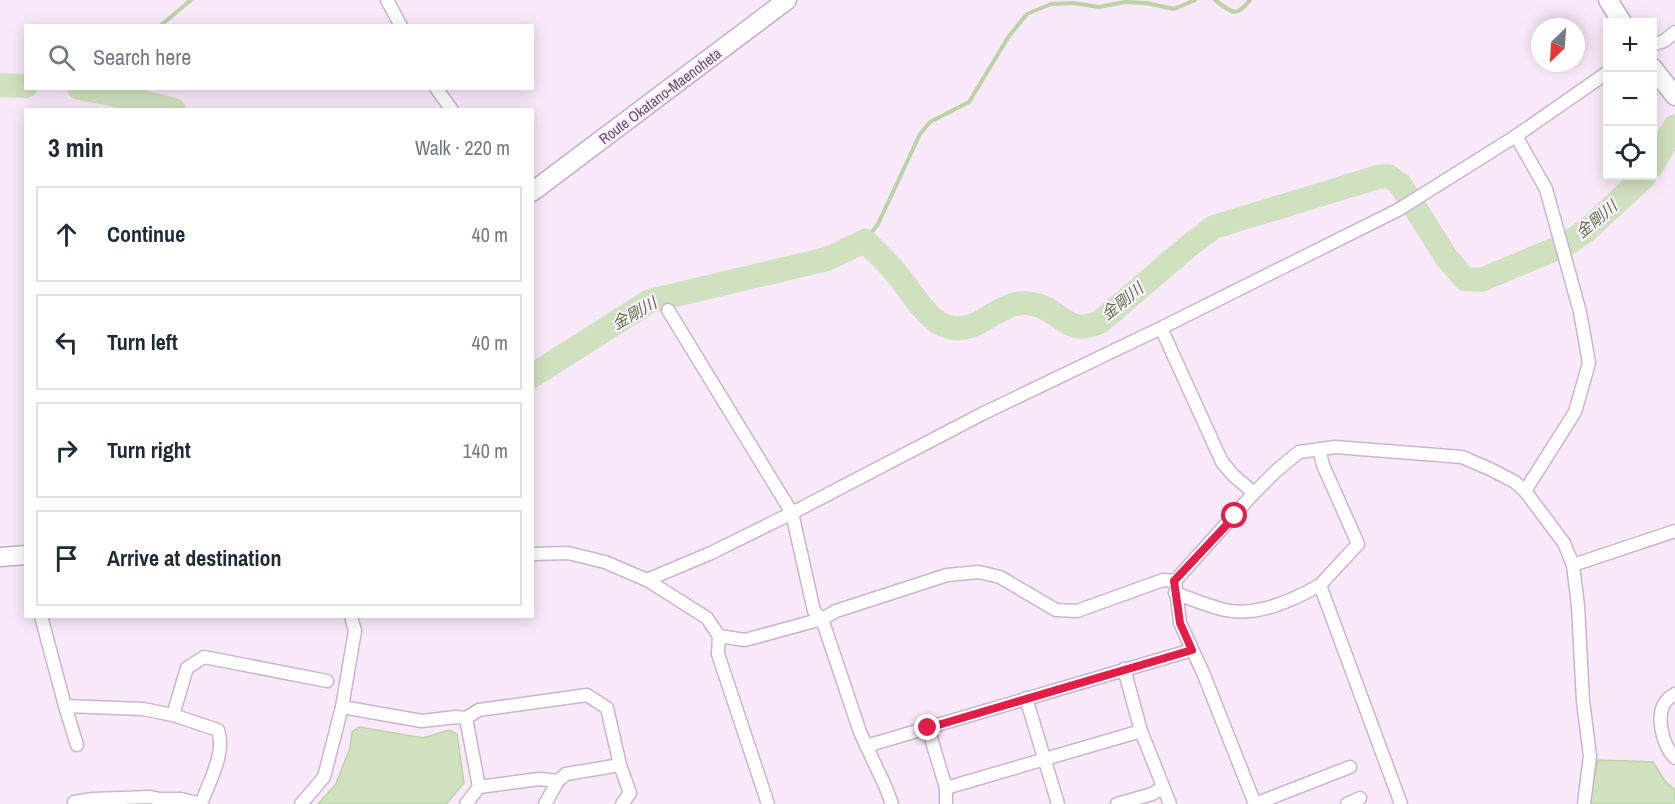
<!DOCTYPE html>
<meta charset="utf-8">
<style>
:root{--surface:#fff;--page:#f2f2f3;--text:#1f2937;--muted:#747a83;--line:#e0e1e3}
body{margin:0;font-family:"Archivo Narrow","Noto Sans JP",sans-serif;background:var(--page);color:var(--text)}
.controls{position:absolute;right:18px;top:18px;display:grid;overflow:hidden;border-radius:0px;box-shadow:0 3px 15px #0003}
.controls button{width:54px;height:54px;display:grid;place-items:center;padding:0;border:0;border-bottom:2px solid var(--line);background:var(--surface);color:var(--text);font:30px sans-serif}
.compass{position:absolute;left:1531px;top:18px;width:54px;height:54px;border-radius:50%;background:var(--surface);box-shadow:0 3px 15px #0003;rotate:205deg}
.stop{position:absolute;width:18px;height:18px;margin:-14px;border:4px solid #e11d48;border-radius:50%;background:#fff}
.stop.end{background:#e11d48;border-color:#fff;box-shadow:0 2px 6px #0008}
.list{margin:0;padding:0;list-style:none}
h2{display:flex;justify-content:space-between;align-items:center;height:78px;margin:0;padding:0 24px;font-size:26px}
h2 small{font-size:20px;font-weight:400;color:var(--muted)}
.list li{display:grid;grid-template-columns:39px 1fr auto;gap:18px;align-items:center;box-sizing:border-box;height:96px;margin:0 12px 12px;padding:0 12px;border:2px solid var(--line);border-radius:0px}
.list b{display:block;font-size:22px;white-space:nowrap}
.list em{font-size:20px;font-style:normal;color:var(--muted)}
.icon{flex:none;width:33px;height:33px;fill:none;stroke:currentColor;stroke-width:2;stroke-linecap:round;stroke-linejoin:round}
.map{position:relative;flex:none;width:1675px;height:804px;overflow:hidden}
.search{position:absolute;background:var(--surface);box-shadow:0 3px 15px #0003;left:24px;top:24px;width:510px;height:66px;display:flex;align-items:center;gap:15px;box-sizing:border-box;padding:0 21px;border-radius:0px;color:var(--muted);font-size:22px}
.panel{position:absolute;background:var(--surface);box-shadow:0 3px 15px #0003;left:24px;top:108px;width:510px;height:510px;border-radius:0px}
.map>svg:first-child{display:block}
.water{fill:#d0e1bf;stroke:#bcd2a7;stroke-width:1.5}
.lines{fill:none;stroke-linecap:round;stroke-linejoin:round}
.stream{stroke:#bcd2a7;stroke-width:4}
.river{stroke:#d0e1bf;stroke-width:24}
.street-casing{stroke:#cab5cf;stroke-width:15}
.secondary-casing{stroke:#c5accb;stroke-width:21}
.street{stroke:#fff;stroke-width:12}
.secondary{stroke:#fff;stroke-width:18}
.route{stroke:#e11d48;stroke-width:8}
.labels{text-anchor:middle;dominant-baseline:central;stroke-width:4.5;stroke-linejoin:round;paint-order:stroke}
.street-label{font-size:15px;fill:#684f71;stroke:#fceffd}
.water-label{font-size:16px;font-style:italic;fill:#5b7445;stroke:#fceffd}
</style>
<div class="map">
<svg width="1675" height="804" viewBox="0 0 1675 804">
<rect width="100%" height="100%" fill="#f9e9fa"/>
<g class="water">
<path d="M359 727 423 738 449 730 457 734 464 783 446 804H318L336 784 350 748 352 732Z"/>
<path d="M1598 760 1653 762 1665 781 1675 790V804H1589Z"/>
</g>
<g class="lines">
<g class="stream">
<path d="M1215 0C1232 13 1236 18 1250 0"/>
<path d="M160 26 191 0"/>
<path d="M86 89V88"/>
<path d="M865 241 878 224 920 134 930 122 969 102 1009 36 1027 14 1051 4 1073 3 1099 7 1125 2 1146 3 1174 9 1195 0"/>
</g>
<g class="river">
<path d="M0 85 26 86"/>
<path d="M79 88 111 94 174 110"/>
<path d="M1652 166 1675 126"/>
<path d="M532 376 650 301 827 259 865 241C876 252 887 262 897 274 920 302 939 346 982 321 997 312 1015 299 1033 304 1062 310 1066 337 1100 322L1190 245 1214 227 1378 177 1388 176 1400 184 1446 257 1465 279 1481 280 1565 245 1587 230 1645 176"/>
</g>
<defs>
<g id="street">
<path d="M387 0 401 26"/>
<path d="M1652 45 1664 41 1675 32"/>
<path d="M436 88 452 110"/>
<path d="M1516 136 1546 189 1580 312 1589 363 1575 412 1525 491"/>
<path d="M668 310 792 513 814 611 822 619 860 732 886 788 892 804"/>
<path d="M1161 328 1222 462 1234 476 1254 493"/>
<path d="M1319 449 1323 465 1358 544 1320 585 1401 804"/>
<path d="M532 554 568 553 605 562 647 580 707 618 719 636 718 654 768 804"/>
<path d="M1573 565 1675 531"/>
<path d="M647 580 711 553 792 513 982 414 1161 328 1398 210 1516 136 1608 72"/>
<path d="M1175 593C1192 599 1208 606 1225 610 1257 617 1293 600 1320 585"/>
<path d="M41 616 65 706 143 709 173 715 218 730C226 753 209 782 201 804L181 799H159V804"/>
<path d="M719 636 745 640 822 619 836 611 947 575 979 572 1000 577 1056 610 1077 611 1163 580 1175 581"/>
<path d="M1124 669 1141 731 1170 804"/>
<path d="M1675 694C1672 696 1669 697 1667 700 1654 714 1663 746 1675 758"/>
<path d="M1026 698 1058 804"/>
<path d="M65 706 77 745"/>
<path d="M342 707 422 721 456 717 466 718 479 710 587 695 607 708 620 765 630 793 622 804"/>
<path d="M173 715 187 668 204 657 327 681"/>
<path d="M466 718 479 787 466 804"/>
<path d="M928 728 946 788V804"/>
<path d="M866 746 1192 650"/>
<path d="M558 781 566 774 620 765"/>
<path d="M479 787 539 779 558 781 545 804"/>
<path d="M946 788 1141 731"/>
<path d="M74 802 93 799 150 797 159 799"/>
<path d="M301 804 324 777 342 707 355 631 351 616"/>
<path d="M1117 804 1152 794 1162 788"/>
<path d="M1255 804 1204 675 1180 623 1175 581 1254 493 1276 471 1299 452 1335 447 1462 457 1490 469 1515 482 1525 491 1564 543 1573 565 1578 606 1583 701 1590 756 1584 804"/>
<path d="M1255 804 1350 767"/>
<path d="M1347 804 1360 798"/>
</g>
<g id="secondary">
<path d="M1608 0 1622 22"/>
<path d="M1652 67 1675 96"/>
<path d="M532 192 787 0"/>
<path d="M0 557 26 555"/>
</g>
</defs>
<use href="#street" class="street-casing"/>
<use href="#secondary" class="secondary-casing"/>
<use href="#street" class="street"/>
<use href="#secondary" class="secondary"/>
</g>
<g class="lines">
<path class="route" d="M928 728 1192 650 1180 623 1174 581 1235 516"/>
</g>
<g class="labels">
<g class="street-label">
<text transform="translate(660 96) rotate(-37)">Route Okatano-Maenoheta</text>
</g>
<g class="water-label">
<text transform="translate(1596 219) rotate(-40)">金剛川</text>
<text transform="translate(1122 301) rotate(-39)">金剛川</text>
<text transform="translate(634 313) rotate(-29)">金剛川</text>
</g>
</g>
</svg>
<div class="controls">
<button>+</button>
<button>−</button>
<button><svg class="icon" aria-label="locate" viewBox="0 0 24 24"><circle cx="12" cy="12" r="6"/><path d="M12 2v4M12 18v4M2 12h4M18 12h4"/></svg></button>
</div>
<svg class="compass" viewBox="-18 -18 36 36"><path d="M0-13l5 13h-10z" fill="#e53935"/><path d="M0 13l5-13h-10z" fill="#747a83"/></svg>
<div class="stop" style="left:1235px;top:516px"></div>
<div class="stop end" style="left:928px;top:728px"></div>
<div class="search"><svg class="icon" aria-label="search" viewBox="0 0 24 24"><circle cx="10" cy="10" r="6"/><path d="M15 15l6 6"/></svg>Search here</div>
<section class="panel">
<h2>3 min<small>Walk · 220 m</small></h2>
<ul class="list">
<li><svg class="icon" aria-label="ahead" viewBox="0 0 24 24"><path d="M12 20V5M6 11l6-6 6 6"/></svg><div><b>Continue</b></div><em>40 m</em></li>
<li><svg class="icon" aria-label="left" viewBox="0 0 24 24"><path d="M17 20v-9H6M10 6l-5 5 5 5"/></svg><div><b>Turn left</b></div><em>40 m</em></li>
<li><svg class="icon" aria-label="right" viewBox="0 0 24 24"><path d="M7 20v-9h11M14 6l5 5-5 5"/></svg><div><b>Turn right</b></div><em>140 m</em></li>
<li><svg class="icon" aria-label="arrive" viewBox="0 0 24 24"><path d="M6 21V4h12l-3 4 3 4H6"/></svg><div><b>Arrive at destination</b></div></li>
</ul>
</section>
</div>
